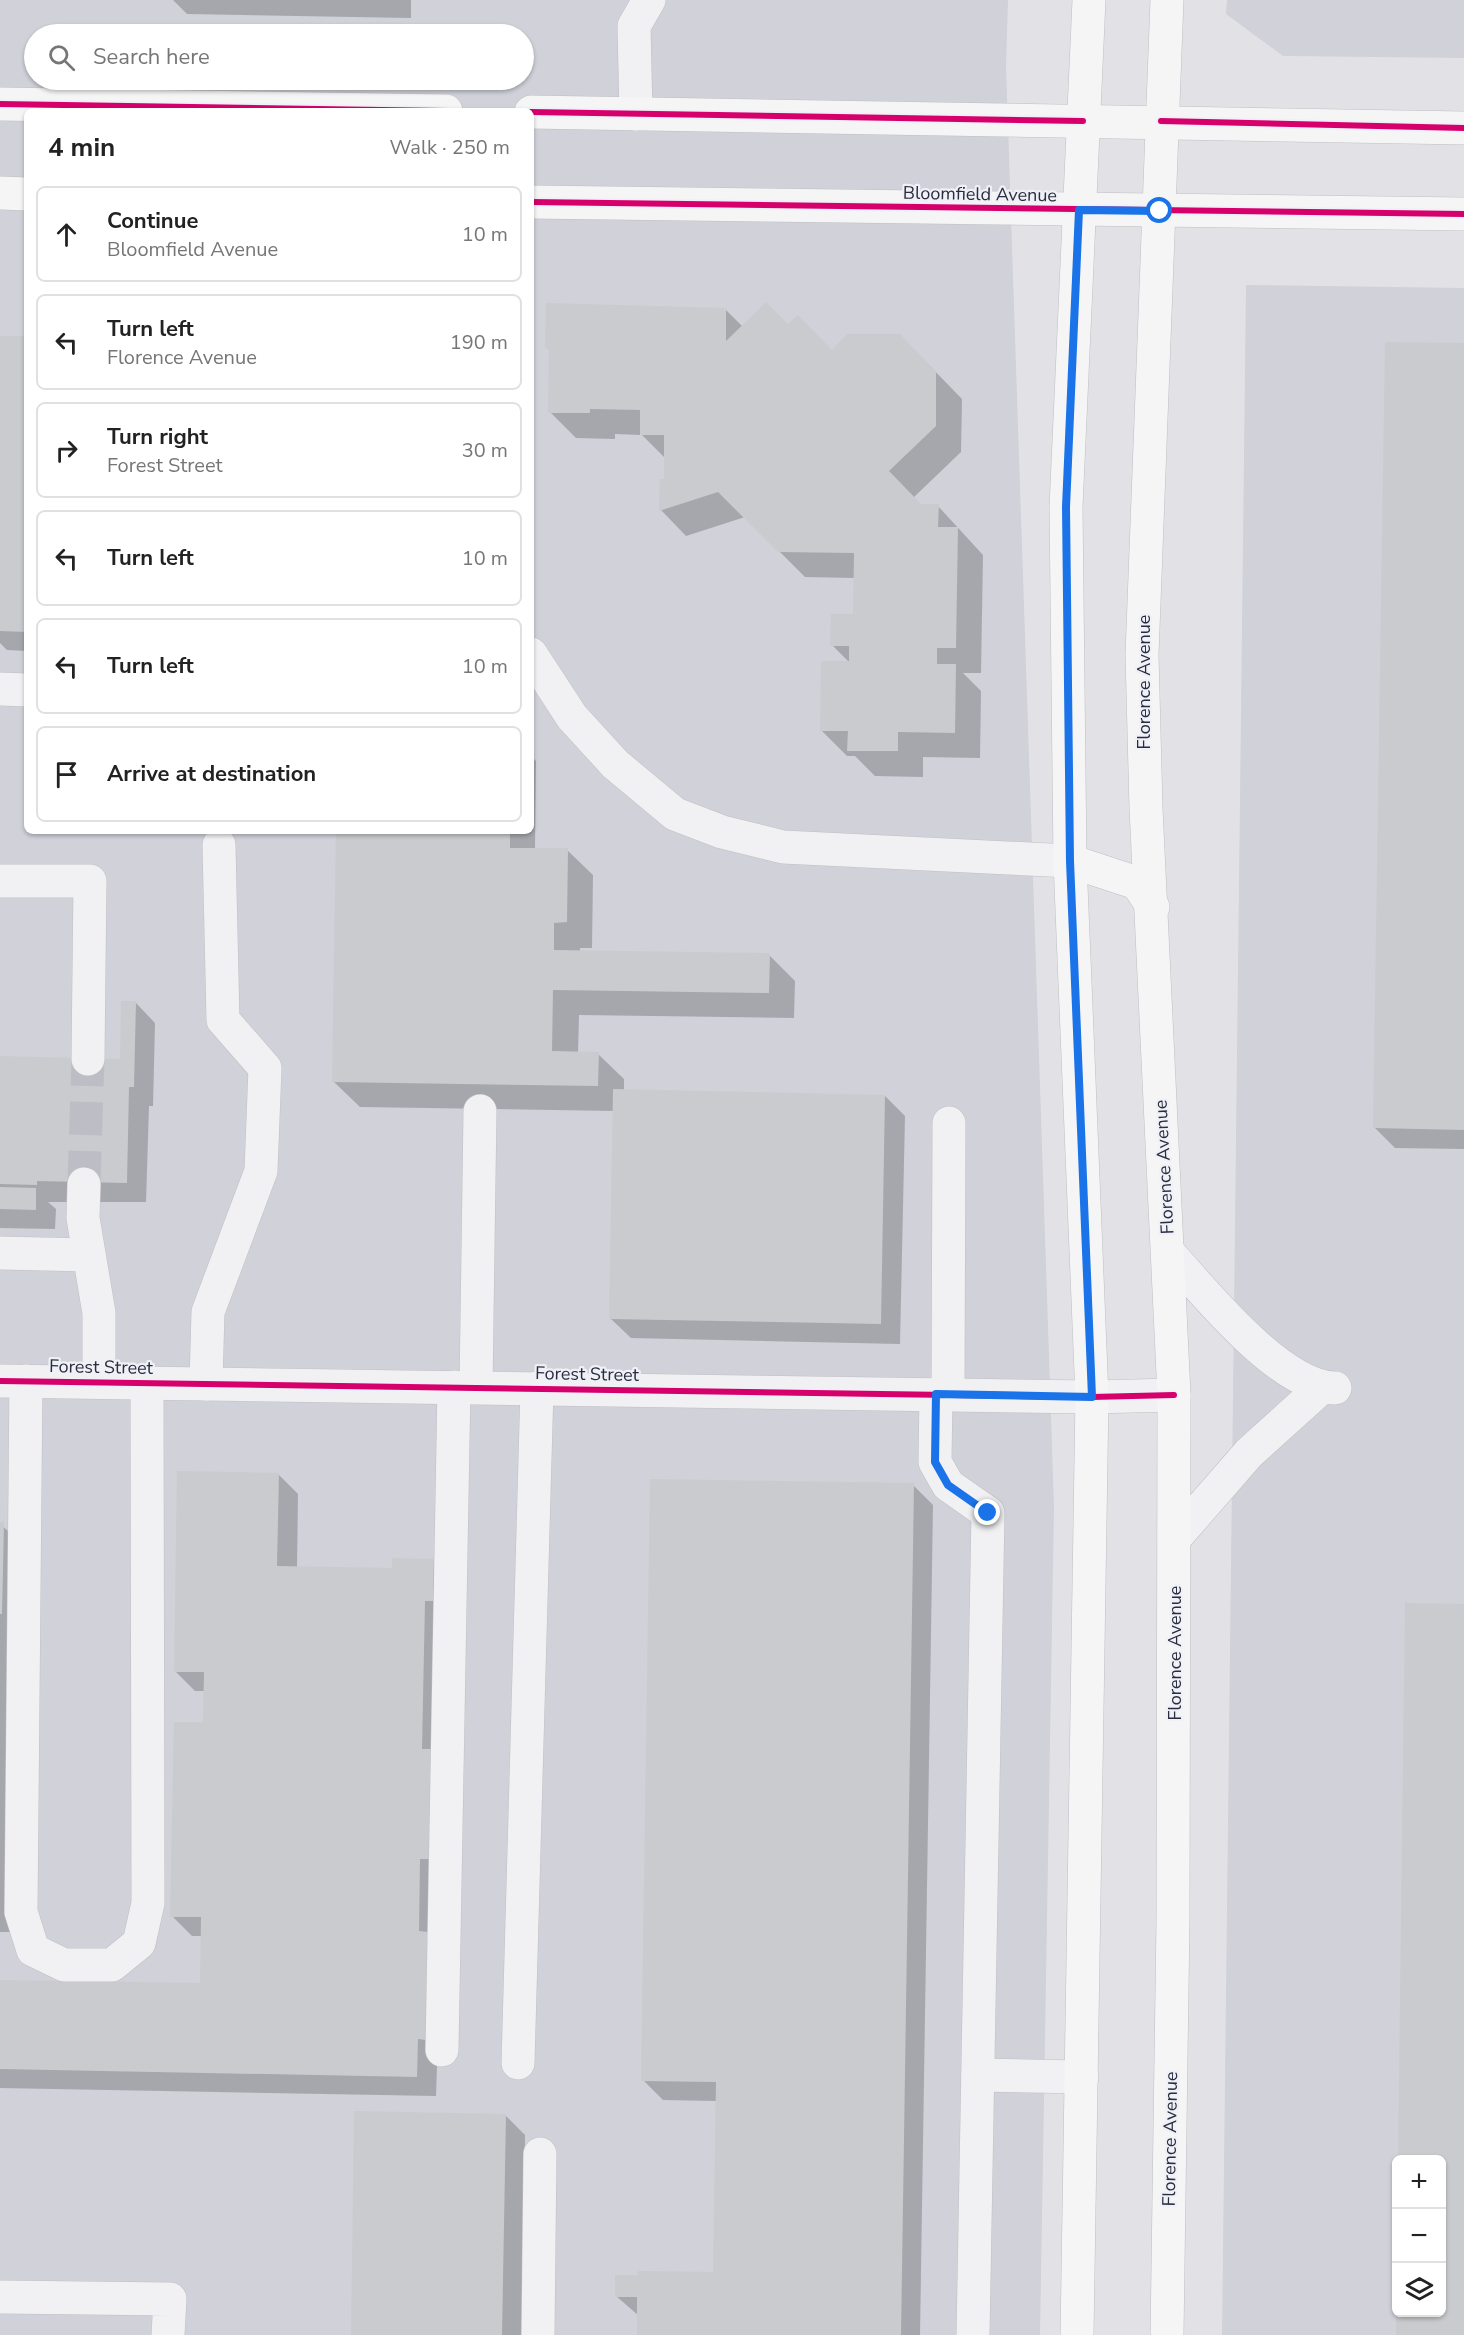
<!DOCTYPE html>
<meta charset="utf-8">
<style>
:root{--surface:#fff;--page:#f6f6f6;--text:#222;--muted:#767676;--line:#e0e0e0}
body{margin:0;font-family:"Nunito Sans",sans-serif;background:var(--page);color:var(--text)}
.controls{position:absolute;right:18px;bottom:18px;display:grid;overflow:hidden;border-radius:9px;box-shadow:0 2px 4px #0004}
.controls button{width:54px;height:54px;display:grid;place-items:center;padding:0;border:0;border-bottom:2px solid var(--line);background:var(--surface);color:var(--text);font:30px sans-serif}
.stop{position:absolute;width:18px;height:18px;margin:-14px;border:4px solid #1a73e8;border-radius:50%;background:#fff}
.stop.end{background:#1a73e8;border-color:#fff;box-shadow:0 2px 6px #0008}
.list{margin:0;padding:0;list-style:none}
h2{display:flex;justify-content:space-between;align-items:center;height:78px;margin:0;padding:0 24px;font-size:26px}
h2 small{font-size:20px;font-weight:400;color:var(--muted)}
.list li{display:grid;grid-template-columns:39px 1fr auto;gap:18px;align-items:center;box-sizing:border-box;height:96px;margin:0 12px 12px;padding:0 12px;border:2px solid var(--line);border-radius:9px}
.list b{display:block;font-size:22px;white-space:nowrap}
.list p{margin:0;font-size:20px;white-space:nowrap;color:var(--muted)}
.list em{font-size:20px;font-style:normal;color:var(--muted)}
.icon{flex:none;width:33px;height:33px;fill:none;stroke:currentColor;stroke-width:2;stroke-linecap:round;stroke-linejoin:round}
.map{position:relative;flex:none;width:1464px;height:2335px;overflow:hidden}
.search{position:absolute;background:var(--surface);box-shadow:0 2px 4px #0004;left:24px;top:24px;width:510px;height:66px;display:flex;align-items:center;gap:15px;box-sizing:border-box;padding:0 21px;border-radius:33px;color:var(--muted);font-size:22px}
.panel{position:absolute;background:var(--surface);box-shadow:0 2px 4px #0004;left:24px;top:108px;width:510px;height:726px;border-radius:9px}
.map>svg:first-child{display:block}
.built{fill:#d0d1d9;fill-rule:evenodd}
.shadow{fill:#0003}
.building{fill:#cacbce}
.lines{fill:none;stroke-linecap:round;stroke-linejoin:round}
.minor-tunnel{stroke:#bdbec5;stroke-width:33;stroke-dasharray:33 16;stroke-linecap:butt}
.minor-casing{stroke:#c0c0c4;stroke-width:34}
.major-casing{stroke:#bebfc3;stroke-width:34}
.minor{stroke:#f1f1f3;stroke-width:33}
.major{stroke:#f5f5f6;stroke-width:33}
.cycleway-casing{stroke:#eff1f6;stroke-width:10}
.cycleway{stroke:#d6006c;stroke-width:6}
.route{stroke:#1a73e8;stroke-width:8}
.labels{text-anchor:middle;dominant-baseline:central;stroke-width:4.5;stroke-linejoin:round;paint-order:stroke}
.street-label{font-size:18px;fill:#292d3f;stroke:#eff1f6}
</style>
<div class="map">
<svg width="1464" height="2335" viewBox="0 0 1464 2335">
<rect width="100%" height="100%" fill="#e2e2e6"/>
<g class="built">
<path d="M0 0H1008L1006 66 1054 1506 1040 2335H0ZM34 34H524V80H34ZM27 111H531V831H27Z"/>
<path d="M1227 0H1464V58L1283 56 1226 14Z"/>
<path d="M1246 285 1464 288V2335H1222ZM1396 2160H1442V2312H1396Z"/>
</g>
<g class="shadow">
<path d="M173 0H411V18L187 14Z"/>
<path d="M726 310 743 327 788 326 832 352 926 362 962 399 961 452 913 498 921 505 938 506 983 555 981 673H963L981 691 980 758 923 757V777L875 776 855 756H847L821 730 850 663 832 645 854 616 855 578 805 577 745 517 686 536 661 510 666 459 642 435 615 434V439L576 438 550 412 551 351 547 347Z"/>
<path d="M0 337 27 338V651L7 650 0 643Z"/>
<path d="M1464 345V1149L1395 1148 1375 1128Z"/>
<path d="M531 756 536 761 535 849 567 850 593 875 592 948H580V952L769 955 795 981 794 1018 579 1015 578 1053 598 1054 624 1079V1091L885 1096 905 1116 900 1344 631 1338 611 1319 614 1111 360 1107 334 1082 337 831H531Z"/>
<path d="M136 1003 155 1023 153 1106H149L146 1202H48L56 1209 55 1229 0 1228V1058L122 1061Z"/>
<path d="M278 1474 298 1494 297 1568 393 1569 433 1560 453 1580 436 2096 0 2088V1981L201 1985 202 1936H192L172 1916 205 1724V1691H195L175 1671Z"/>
<path d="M913 1485 933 1505 920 2335H638L639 2316 616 2296 715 2274 717 2101 663 2100 643 2080Z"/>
<path d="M0 1524 23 1544 16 1932H0Z"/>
<path d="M1464 1605V2335H1397L1442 2312V2160Z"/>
<path d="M505 2115 525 2135 522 2335H352Z"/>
</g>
<g class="building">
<path d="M766 302 788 324 798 315 832 350 847 334H900L936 372V426L889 471 921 504H939L938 527H958L956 648H937V664H956L955 733 898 732V751H847L848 731H820L821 661H849V646H830L831 614H853L854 553 778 552 718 492 659 511 660 479H664V435H640V410L590 409V413H548L549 348H545L546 303 726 308V341Z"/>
<path d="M0 336H27V632L0 631Z"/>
<path d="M1385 342 1464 343V1130L1373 1128Z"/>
<path d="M336 831H510V848H568L567 922 554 923V950L770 953 769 993 553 990 552 1051 599 1052 598 1086 332 1082Z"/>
<path d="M121 1001H136L134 1087H129L127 1183 37 1181V1185L0 1184V1056L120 1059Z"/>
<path d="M613 1089 885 1095 881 1324 609 1319Z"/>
<path d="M0 1187 36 1188V1210L0 1209Z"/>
<path d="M177 1471 279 1473 277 1566 392 1568V1558L434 1559 433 1601H425L422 1749H431L429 1859H420L419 1931 428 1932 426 2040 418 2039 417 2077 0 2069V1980L200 1983 201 1917H170L174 1722H203L204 1672H174Z"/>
<path d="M650 1479 914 1483 901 2335H637V2297H615V2275H638V2271L713 2272 716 2082 641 2081Z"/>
<path d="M0 1522H4L2 1614H0Z"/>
<path d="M1405 1603 1464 1604V2335H1396V2312H1442V2160H1398Z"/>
<path d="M354 2111 506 2114 502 2335H351Z"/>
</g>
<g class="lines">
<path class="minor-tunnel" d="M84 1184 88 1059"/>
<defs>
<g id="minor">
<path d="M636 114 634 26 649 0"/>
<path d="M531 654 572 717 615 764 675 814 722 832 783 847 1070 861"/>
<path d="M0 689 27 690"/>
<path d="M0 881H90L88 1059"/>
<path d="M84 1184 83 1218 99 1313V1382"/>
<path d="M0 1253 89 1255"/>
<path d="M1169 1253C1204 1292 1280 1387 1335 1388"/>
<path d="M0 1381 1092 1397 1174 1395"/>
<path d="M26 1381 21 1912 33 1950 64 1965H112L139 1943 148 1903 147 1383"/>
<path d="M206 1384 208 1312 261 1171 265 1068 223 1020 219 845"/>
<path d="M476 1387 480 1111"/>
<path d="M936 1394 935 1462 948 1485 988 1513 973 2335"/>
<path d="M948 1394 949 1123"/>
<path d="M1175 1538 1249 1453 1321 1388"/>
<path d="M442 2050 454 1387"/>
<path d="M518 2063 537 1388"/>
<path d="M978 2075 1082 2077"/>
<path d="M0 2297 170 2299 168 2335"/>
<path d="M538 2335 540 2154"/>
</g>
<g id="major">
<path d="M1167 0 1142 655 1146 808 1174 1395 1173 1920 1167 2335"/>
<path d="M0 104 446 111"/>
<path d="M531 112 1464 128"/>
<path d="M0 193 27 194"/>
<path d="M531 202 1464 214"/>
<path d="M1070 861 1137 883 1153 907"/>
<path d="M1077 2335 1092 1397 1070 861 1066 507 1089 0"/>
</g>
</defs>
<use href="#minor" class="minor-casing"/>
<use href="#major" class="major-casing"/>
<use href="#minor" class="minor"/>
<use href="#major" class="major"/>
<defs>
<g id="cycleway">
<path d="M0 104 446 111"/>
<path d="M531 112 1083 121"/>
<path d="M1161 121 1464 128"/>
<path d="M531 202 1464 214"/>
<path d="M0 1381 1092 1397 1174 1395"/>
</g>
</defs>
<use href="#cycleway" class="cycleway-casing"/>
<use href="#cycleway" class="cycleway"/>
</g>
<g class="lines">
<path class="route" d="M988 1513 948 1485 935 1462 936 1394 1092 1397 1070 861 1066 507 1079 210 1160 211"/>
</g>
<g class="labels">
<g class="street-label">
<text transform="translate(980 194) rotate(1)">Bloomfield Avenue</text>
<text transform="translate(1144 682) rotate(-90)">Florence Avenue</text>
<text transform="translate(1164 1167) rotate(-93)">Florence Avenue</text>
<text transform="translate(101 1367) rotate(1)">Forest Street</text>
<text transform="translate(587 1374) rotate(1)">Forest Street</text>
<text transform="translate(1175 1653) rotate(-90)">Florence Avenue</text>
<text transform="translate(1170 2139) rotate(-89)">Florence Avenue</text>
</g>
</g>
</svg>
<div class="controls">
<button>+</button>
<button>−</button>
<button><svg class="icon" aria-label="layers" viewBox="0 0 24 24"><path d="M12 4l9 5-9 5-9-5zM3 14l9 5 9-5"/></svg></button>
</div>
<div class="stop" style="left:1160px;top:211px"></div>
<div class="stop end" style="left:988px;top:1513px"></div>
<div class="search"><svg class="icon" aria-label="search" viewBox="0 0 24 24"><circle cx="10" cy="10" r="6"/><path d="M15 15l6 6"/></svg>Search here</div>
<section class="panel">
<h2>4 min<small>Walk · 250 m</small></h2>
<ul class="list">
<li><svg class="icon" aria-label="ahead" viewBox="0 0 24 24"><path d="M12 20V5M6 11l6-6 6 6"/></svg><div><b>Continue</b><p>Bloomfield Avenue</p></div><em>10 m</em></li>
<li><svg class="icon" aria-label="left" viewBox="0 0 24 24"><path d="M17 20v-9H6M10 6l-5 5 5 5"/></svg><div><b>Turn left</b><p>Florence Avenue</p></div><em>190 m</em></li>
<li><svg class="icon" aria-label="right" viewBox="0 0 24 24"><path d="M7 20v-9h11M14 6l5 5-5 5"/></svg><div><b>Turn right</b><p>Forest Street</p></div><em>30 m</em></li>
<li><svg class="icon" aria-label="left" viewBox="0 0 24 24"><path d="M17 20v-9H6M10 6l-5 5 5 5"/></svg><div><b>Turn left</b></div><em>10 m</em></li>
<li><svg class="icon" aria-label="left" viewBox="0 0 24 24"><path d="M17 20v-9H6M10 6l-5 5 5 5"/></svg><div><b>Turn left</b></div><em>10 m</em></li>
<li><svg class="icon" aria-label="arrive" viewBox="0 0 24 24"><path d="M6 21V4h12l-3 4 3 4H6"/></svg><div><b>Arrive at destination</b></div></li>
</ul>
</section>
</div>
